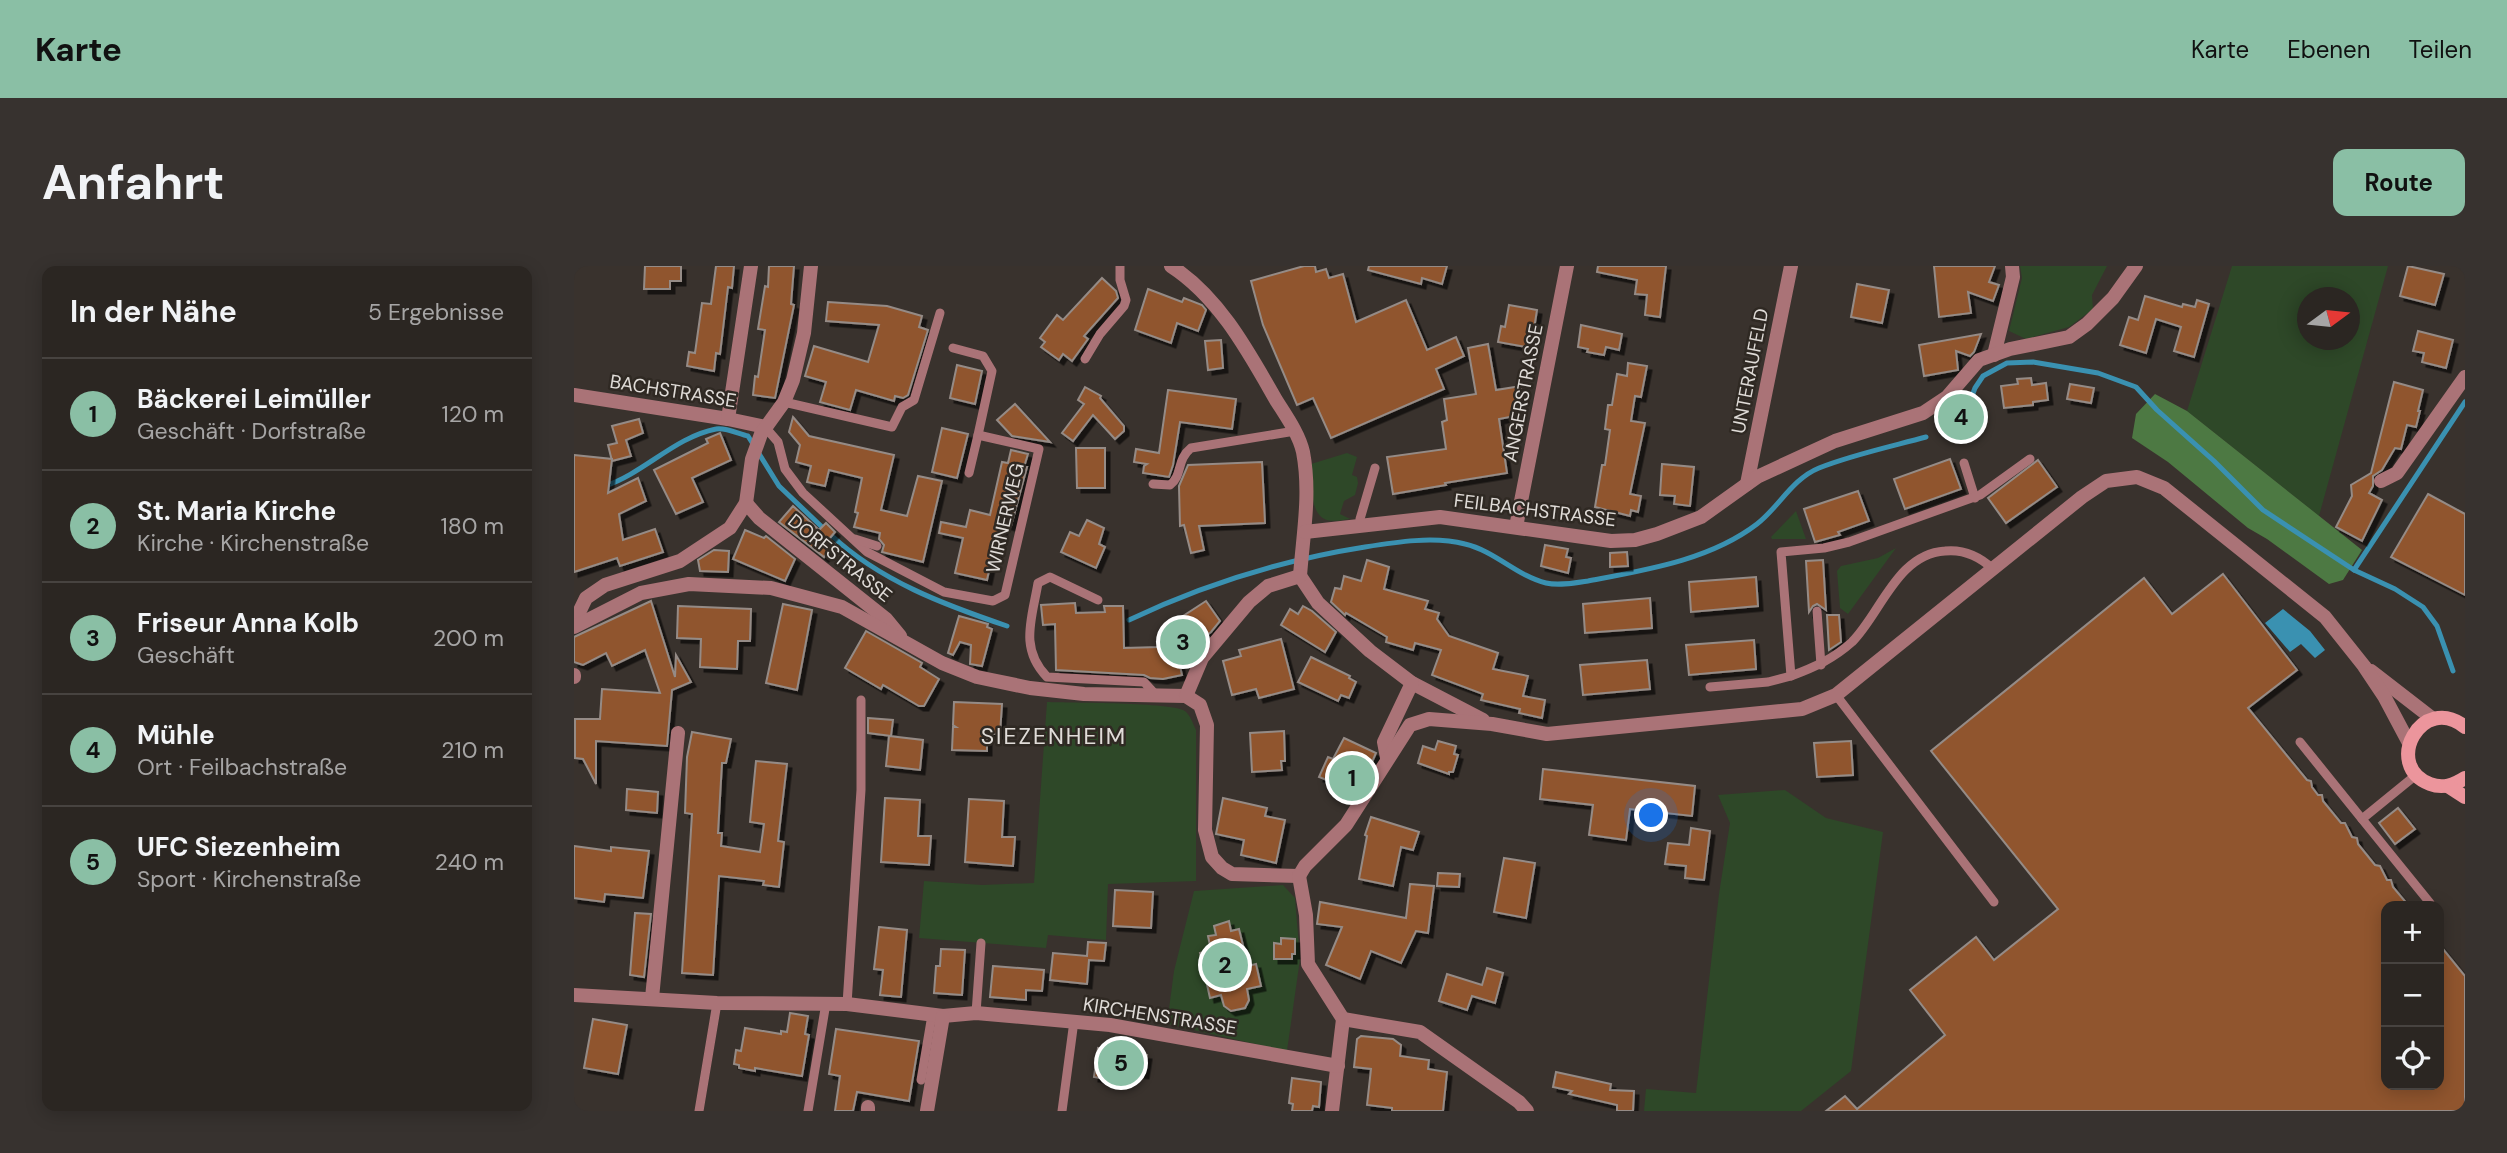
<!DOCTYPE html>
<html lang="de">
<meta charset="utf-8">
<style>
:root{--surface:#2b2622;--page:#37322f;--text:#f1f3f6;--muted:#a6a5a5;--line:#474340;--accent:#8abfa5}
body{margin:0;font-family:"DM Sans",sans-serif;background:var(--page);color:var(--text)}
.controls{position:absolute;right:21px;bottom:21px;display:grid;overflow:hidden;border-radius:14px;box-shadow:0 4px 18px #0003}
.controls button{width:63px;height:63px;display:grid;place-items:center;padding:0;border:0;border-bottom:2px solid var(--line);background:var(--surface);color:var(--text);font:35px sans-serif}
.compass{position:absolute;left:1723px;top:21px;width:63px;height:63px;border-radius:50%;background:var(--surface);box-shadow:0 4px 18px #0003;rotate:75deg}
.you{position:absolute;left:1078px;top:550px;width:24px;height:24px;margin:-18px;border:5px solid #fff;border-radius:50%;background:#1a73e8;box-shadow:0 0 0 10px #1a73e833}
.badge{display:grid;place-items:center;width:46px;height:46px;border-radius:50%;background:var(--accent);color:#111;font-size:23px;font-weight:700}
.pin{position:absolute;translate:-50% -50%;border:4px solid #fff;box-shadow:0 2px 7px #0006}
.list{margin:0;padding:0;list-style:none}
h2{display:flex;justify-content:space-between;align-items:center;height:91px;margin:0;padding:0 28px;font-size:30px}
h2 small{font-size:23px;font-weight:400;color:var(--muted)}
.list li{display:grid;grid-template-columns:46px 1fr auto;gap:21px;align-items:center;box-sizing:border-box;height:112px;padding:0 28px;border-top:2px solid var(--line)}
.list b{display:block;font-size:26px;white-space:nowrap}
.list p{margin:0;font-size:23px;white-space:nowrap;color:var(--muted)}
.list em{font-size:23px;font-style:normal;color:var(--muted)}
.icon{flex:none;width:38px;height:38px;fill:none;stroke:currentColor;stroke-width:2;stroke-linecap:round;stroke-linejoin:round}
.map{position:relative;flex:none;width:1891px;height:845px;overflow:hidden;border-radius:14px}
header{display:flex;align-items:center;gap:42px;box-sizing:border-box;height:98px;padding:0 35px;background:var(--accent);color:#111}
header strong{font-size:33px}
nav{display:flex;gap:38px;margin-inline-start:auto;font-size:24px}
.intro{display:flex;align-items:center;justify-content:space-between;box-sizing:border-box;height:168px;padding:0 42px}
h1{margin:0;font-size:49px}
.button{padding:18px 32px;border-radius:14px;background:var(--accent);color:#111;font-size:24px;font-weight:700}
main{display:flex;gap:42px;padding:0 42px}
aside{flex:1;background:var(--surface);border-radius:14px;box-shadow:0 4px 18px #0003}
.map>svg:first-child{display:block}
.green{fill:#2e4828;fill-rule:evenodd}
.forest{fill:#4d7943}
.water{fill:#3a91b1}
.lines{fill:none;stroke-linecap:round;stroke-linejoin:round}
.stream{stroke:#3a91b1;stroke-width:5}
.building{fill:#90552d;stroke:#958b86;stroke-width:2;filter:url(#shadow)}
.lane{stroke:#aa7377;stroke-width:9}
.street{stroke:#aa7377;stroke-width:14}
.secondary{stroke:#ec959c;stroke-width:14}
.labels{text-anchor:middle;dominant-baseline:central;stroke-width:5;stroke-linejoin:round;paint-order:stroke}
.street-label{font-size:19px;fill:#e0dcd8;stroke:#2f2923}
.quarter-label{font-size:23px;letter-spacing:2px;fill:#e0dcd8;stroke:#2f2923}
</style>
<header>
<strong>Karte</strong>
<nav><a>Karte</a><a>Ebenen</a><a>Teilen</a></nav>
</header>
<div class="intro"><h1>Anfahrt</h1><a class="button">Route</a></div>
<main>
<aside>
<h2>In der Nähe<small>5 Ergebnisse</small></h2>
<ul class="list">
<li><span class="badge">1</span><div><b>Bäckerei Leimüller</b><p>Geschäft · Dorfstraße</p></div><em>120 m</em></li>
<li><span class="badge">2</span><div><b>St. Maria Kirche</b><p>Kirche · Kirchenstraße</p></div><em>180 m</em></li>
<li><span class="badge">3</span><div><b>Friseur Anna Kolb</b><p>Geschäft</p></div><em>200 m</em></li>
<li><span class="badge">4</span><div><b>Mühle</b><p>Ort · Feilbachstraße</p></div><em>210 m</em></li>
<li><span class="badge">5</span><div><b>UFC Siezenheim</b><p>Sport · Kirchenstraße</p></div><em>240 m</em></li>
</ul>
</aside>
<div class="map">
<svg width="1891" height="845" viewBox="0 0 1891 845">
<defs>
<filter id="shadow"><feDropShadow dx="4.5" dy="4.5" stdDeviation="0" flood-color="#0009"/></filter>
</defs>
<rect width="100%" height="100%" fill="#39322d"/>
<g class="green">
<path d="M1446 0H1533L1518 29 1519 43 1495 61 1452 73 1435 65 1448 12Z"/>
<path d="M1658 0H1814L1745 250 1613 145ZM1734 32H1776V74H1734Z"/>
<path d="M773 187 783 191 778 209 783 211 784 217 781 229 770 235 766 248 776 253C769 254 760 256 753 254 734 248 738 214 737 198Z"/>
<path d="M1222 245 1232 273H1198L1197 271Z"/>
<path d="M1322 282 1274 348 1266 342 1263 305 1267 300 1304 292Z"/>
<path d="M473 436C496 437 598 436 611 445 617 450 619 458 622 464V615L534 618 532 674 474 669 472 682 345 672 350 615 408 619 460 617Z"/>
<path d="M1211 524 1252 552 1309 566 1277 805 1227 845H1070L1072 823 1122 827 1145 628 1156 557 1144 529Z"/>
<path d="M709 619 721 632 726 693 713 785 593 758 600 705 620 625Z"/>
</g>
<path class="forest" d="M1581 128 1613 145 1788 284 1769 314 1755 318 1693 273 1674 262 1594 196 1558 172 1562 148Z"/>
<path class="water" d="M1709 343 1736 365 1751 384 1741 392 1727 378 1716 386 1691 357Z"/>
<g class="lines">
<g class="stream">
<path d="M1372 166 1388 156 1401 122 1409 110 1433 97 1459 96 1524 107 1562 121 1583 144 1640 195 1689 244 1780 304 1821 323 1849 341 1863 360 1879 405"/>
<path d="M31 220C70 207 101 171 142 163 151 161 165 168 174 170L205 220 248 261"/>
<path d="M257 269C306 315 371 339 433 360"/>
<path d="M1780 304 1891 136"/>
<path d="M555 354C631 318 708 294 791 281 822 276 860 270 891 278 921 285 943 310 972 317 985 320 1001 317 1014 315 1072 304 1136 294 1183 258 1205 241 1218 213 1245 202 1277 189 1319 180 1352 171"/>
</g>
</g>
<g class="building">
<path d="M71 0H107V15H96V23H70Z"/>
<path d="M142 0H160L158 22 154 21 146 88 142 87 140 105 113 100 115 86 121 87 128 37 137 38Z"/>
<path d="M195 0H220L217 38 220 39 201 132 179 129 181 110 184 111 191 64 184 63 191 20 194 21Z"/>
<path d="M730 0H741L742 6 752 3 755 12 769 8 782 56 832 34 853 84 882 71 890 90 862 103 870 123 757 172 739 132 723 139 689 59 677 15Z"/>
<path d="M795 0H873L868 18 848 12 847 18 794 4Z"/>
<path d="M1024 0H1092L1086 51 1071 49 1073 29 1061 28 1063 14 1023 6Z"/>
<path d="M1360 0H1421L1415 16 1425 19 1419 35 1394 26 1397 47 1365 51Z"/>
<path d="M1834 0 1870 8 1861 39 1826 30Z"/>
<path d="M528 12 542 25 544 32 510 70 514 73 498 95 489 88 485 94 467 81 471 76 466 72 483 49 489 54Z"/>
<path d="M1283 18 1315 24 1308 57 1277 51Z"/>
<path d="M574 23 608 36 610 32 628 39 632 44 624 65 603 57 597 77 561 64Z"/>
<path d="M1571 30 1608 41 1609 38 1621 41 1623 34 1635 38 1620 91 1600 85 1607 61 1582 53 1572 87 1546 79 1555 51 1564 54Z"/>
<path d="M254 36 313 40 348 50 345 61 354 64 334 129 329 132 321 130 320 135 282 124 276 144 246 136 252 116 231 110 240 80 294 96 305 59 252 55Z"/>
<path d="M935 39 963 44 957 82 924 76 927 60 931 61Z"/>
<path d="M1007 59 1048 68 1045 84 1032 81 1030 89 1013 86 1014 83 1004 81Z"/>
<path d="M1844 65 1879 74 1872 102 1848 96 1850 87 1839 85Z"/>
<path d="M1407 68 1400 86 1396 90 1382 85 1384 104 1350 110 1345 79Z"/>
<path d="M647 74 649 102 634 104 631 75Z"/>
<path d="M914 78 922 124 947 120 941 150 925 153 933 207 871 217 872 219 819 228 813 191 872 183 868 156 873 154 870 133 902 128 894 82Z"/>
<path d="M1054 97 1073 100 1067 131 1061 130 1057 155 1071 157 1056 228 1067 230 1064 246 1057 244 1056 250 1021 241 1028 199H1031L1036 164 1031 163 1034 139H1038L1043 108 1053 110Z"/>
<path d="M383 99 408 105 401 138 376 132Z"/>
<path d="M1457 112 1458 119 1472 117 1474 134 1459 136V139L1430 142 1427 120 1444 118 1443 113Z"/>
<path d="M1820 116 1849 124 1844 145H1846L1842 161 1833 159 1827 183 1821 182 1808 204 1799 210V220L1795 227 1808 234 1788 275 1762 261 1778 230 1777 219 1797 207Z"/>
<path d="M1496 118 1520 122 1517 137 1493 133Z"/>
<path d="M511 121 527 130 526 132 550 160V165L541 173 519 149 499 175 488 167 510 138 504 134Z"/>
<path d="M594 124 662 133 658 163 606 156 599 199 595 211 569 207 570 200 573 198 560 196 562 183 585 187Z"/>
<path d="M441 138 476 176 438 170 423 154Z"/>
<path d="M219 151 235 170 320 189 307 244 333 250 344 210 368 215 349 296 308 286 310 279 305 273 306 267 280 261 284 247 281 246 288 212 255 204 251 220 233 216 237 200 222 196 226 179 215 166Z"/>
<path d="M65 153 69 167 52 174 57 190 38 195 34 179 43 177 38 160Z"/>
<path d="M368 162 394 168 383 212 358 206Z"/>
<path d="M146 167 157 194 118 212 129 236 102 248 80 204 134 177 132 173Z"/>
<path d="M502 182H531V222H503Z"/>
<path d="M437 184 454 188 450 201H453L437 260 430 258 422 292 418 291 413 314 381 307 389 272 365 267 367 256 392 261 396 244 416 249 428 196 434 197Z"/>
<path d="M0 189 38 193 34 227 64 212 72 235 45 248 49 274 81 263 89 286 46 300 43 292 0 306Z"/>
<path d="M1376 193 1387 223 1331 243 1320 213Z"/>
<path d="M1464 194 1483 221 1432 257 1414 232Z"/>
<path d="M688 196 691 257 625 260 630 284 617 287 610 259 606 260 605 220 614 199Z"/>
<path d="M1088 198 1120 201 1116 240 1100 238 1101 230 1086 229Z"/>
<path d="M1284 225 1295 255 1264 266 1266 269 1241 276 1230 243Z"/>
<path d="M1854 228 1891 248V329L1817 291Z"/>
<path d="M219 240 245 264 252 257 261 266 255 273 261 278 250 291 205 256Z"/>
<path d="M513 254 530 262 525 278 531 281 522 302 487 286 496 266 505 270Z"/>
<path d="M171 264 190 272 192 270 221 293 211 315 159 293Z"/>
<path d="M971 279 994 283 992 291 997 292 994 307 967 300Z"/>
<path d="M140 284 155 285 154 306 126 305 124 294Z"/>
<path d="M1053 286 1054 300 1036 301V287Z"/>
<path d="M793 294 815 301 810 323 854 335 851 343 865 347 863 353 875 370 924 387 919 403 954 410 949 430 971 434 968 452 945 447 946 443 907 434 909 428 858 409 867 384 841 377 839 384 812 376 813 371 772 347 771 349 757 336 761 322 767 323 770 310 787 315Z"/>
<path d="M1249 294 1252 344 1243 338 1239 340 1235 346 1232 295Z"/>
<path d="M1649 308 1723 404 1674 442 1733 514 1737 515 1738 521 1744 529H1748L1749 535 1767 557H1771L1778 571 1783 572 1784 578 1801 599 1806 600 1813 614H1817L1819 621 1835 640H1812V819H1865V678L1891 710V845H1252L1271 830 1283 843 1371 769 1336 724 1402 671 1420 694 1484 643 1357 485 1570 312 1598 348Z"/>
<path d="M1182 311 1184 340 1117 346 1115 316Z"/>
<path d="M1076 332 1078 362 1011 367 1009 338Z"/>
<path d="M77 335 101 411 102 389 117 416 98 424 93 480 22 475V518L9 493 1 492V453H26L28 423 86 427 71 384 38 400 32 387 9 399 0 396V371Z"/>
<path d="M632 335 646 355 637 366 604 392 608 409 589 413 576 412 570 409 482 404 481 358 469 359 467 339 501 337 502 347 531 346 530 340H549L550 382 585 381 583 376 607 369 603 354Z"/>
<path d="M209 338 238 344 223 424 192 417Z"/>
<path d="M104 340 177 343 176 375H164L163 403 126 401 127 373 103 372Z"/>
<path d="M729 340 738 345 762 366 751 386 707 359 716 343 724 348Z"/>
<path d="M1253 349H1265L1267 376 1255 384Z"/>
<path d="M385 350 414 358 413 361 418 363 408 400 396 398 397 379 386 376 379 389 374 387Z"/>
<path d="M292 365 348 397 346 401 365 413 350 440H345L309 419 307 423 271 402Z"/>
<path d="M707 373 720 423 685 432 682 423 658 429 649 395 667 390 665 384Z"/>
<path d="M1180 374 1182 403 1115 409 1112 379Z"/>
<path d="M737 391 776 410 775 412 782 416 775 432 767 429 764 435 724 416Z"/>
<path d="M1073 394 1076 423 1009 429 1006 399Z"/>
<path d="M380 436 428 438 426 468H413V485L378 484 379 461H382L379 459Z"/>
<path d="M294 452 319 454 317 470 294 467Z"/>
<path d="M710 465 711 495H707L708 504 678 506 676 467Z"/>
<path d="M118 466 157 473 152 497H148L144 567H148L147 580 186 586 190 558 176 556 182 495 213 498 204 575 210 576 205 621 189 619 190 615 145 610 139 709 108 707 118 548 111 547 113 491Z"/>
<path d="M315 470 349 474 346 504 312 500Z"/>
<path d="M770 472 802 487 795 503 786 499 776 523 745 511 754 491 759 493Z"/>
<path d="M864 475 882 480 880 488 884 489 879 506H875V508L844 497 849 480 861 484Z"/>
<path d="M1277 475 1279 509 1243 511 1240 477Z"/>
<path d="M969 503 1121 520 1118 550 1056 543 1052 574 1015 569 1019 539 966 533Z"/>
<path d="M53 523 84 526 83 547 52 544Z"/>
<path d="M311 532 346 534 344 570H357L355 599 307 596Z"/>
<path d="M649 532 693 542 691 550 711 554 702 597 667 589 670 574 642 568Z"/>
<path d="M395 533 430 535 428 571H441L439 600 391 596Z"/>
<path d="M1824 542 1841 563 1821 578 1805 557Z"/>
<path d="M797 551 845 566 839 584 827 581 819 620 785 613 793 570 791 569Z"/>
<path d="M1117 562 1136 565 1130 614 1111 612 1112 600 1091 598 1094 577 1115 579Z"/>
<path d="M0 580 37 585V581L75 585 69 632 31 628 30 636 0 632Z"/>
<path d="M930 592 961 597 952 652 920 646Z"/>
<path d="M864 607 886 608 885 621 863 620Z"/>
<path d="M836 618 860 620 854 667 842 665 827 697 797 685 786 713 752 699 768 661 743 658 746 636 832 652Z"/>
<path d="M541 624 579 626 577 662 539 660Z"/>
<path d="M61 647 77 648 70 711 56 709Z"/>
<path d="M655 655 657 665 665 663 674 700 682 698 687 720 673 723 675 734 671 742 657 745 650 740 647 729 636 732 626 687 637 684 634 670 642 669 640 660Z"/>
<path d="M305 661 333 664 327 731 306 729 309 704 300 703Z"/>
<path d="M707 672 721 673V688H718V693H700V677L707 678Z"/>
<path d="M514 676 532 677 530 695 515 694 513 718 476 714 479 687 513 690Z"/>
<path d="M367 683 391 684 388 729 360 727 362 700H366Z"/>
<path d="M419 700 470 704 468 725 452 724V734L416 731Z"/>
<path d="M913 702 929 707 921 737 898 730 893 744 865 735 873 708 908 719Z"/>
<path d="M216 747 234 750 231 768 235 769 228 810 181 802V805L165 802V799L160 798 162 784 167 785 171 762 207 768V765L213 766Z"/>
<path d="M19 753 53 759 44 808 10 802Z"/>
<path d="M262 763 345 775 335 835 283 826 279 845H261L266 810 255 808Z"/>
<path d="M787 770 819 773 827 779 826 790 855 794 854 803 873 806 869 845H818V842L793 839 797 803 780 801 783 773Z"/>
<path d="M524 782 573 789 570 808 545 805 543 815 520 811Z"/>
<path d="M982 806 1037 818 1036 824 1060 825 1059 845H1043V839L995 828 998 825 979 821Z"/>
<path d="M718 812 747 816 745 841 739 840 738 845H718L719 838 715 837Z"/>
</g>
<g class="lines">
<g class="lane">
<path d="M379 82 409 90 418 105 404 169"/>
<path d="M511 93 526 68 550 40 552 34 546 14V0"/>
<path d="M210 136 318 161 328 141 340 134 366 47"/>
<path d="M191 161 204 176 211 203 229 227 293 286 370 326 419 335 431 329 465 183 404 169 395 207"/>
<path d="M1390 197 1401 232"/>
<path d="M579 218 596 219C609 209 602 194 617 182L721 165"/>
<path d="M787 259 786 253 801 202"/>
<path d="M281 273 303 280"/>
<path d="M1419 303C1405 290 1390 283 1371 285 1323 288 1307 347 1278 376 1259 393 1241 401 1217 410L1207 286 1250 282 1275 276 1406 229 1456 193"/>
<path d="M524 334 476 311 464 317C458 353 445 382 473 411L570 416 582 429"/>
<path d="M1243 345 1247 399"/>
<path d="M1136 421 1194 416 1217 410"/>
<path d="M1262 429 1420 636"/>
<path d="M1726 476 1788 553 1842 509"/>
<path d="M1788 553 1856 637"/>
<path d="M273 738 287 524V434"/>
<path d="M402 747 407 677"/>
<path d="M347 814 358 749"/>
<path d="M125 845 143 737"/>
<path d="M234 845 252 737"/>
<path d="M488 845 500 755"/>
</g>
<g class="street">
<path d="M597 0C645 31 674 85 702 134 712 150 725 168 729 186 737 228 729 268 726 310"/>
<path d="M1420 89 1439 11 1438 0"/>
<path d="M0 129 154 153 191 161"/>
<path d="M154 153 177 0"/>
<path d="M1807 215 1823 207 1891 111"/>
<path d="M1173 218 1217 0"/>
<path d="M172 237 185 252 312 353 326 370"/>
<path d="M942 261 993 0"/>
<path d="M731 266 866 251 1037 275 1061 274 1083 268 1127 251 1183 211 1261 175 1349 147 1373 131 1405 94 1436 83 1495 71 1513 58 1539 32 1562 0"/>
<path d="M726 310 744 337 796 385 838 417 909 454"/>
<path d="M0 357 12 332 31 319 106 295 156 262 172 237 178 193 187 168 210 136 219 114 230 67 237 0"/>
<path d="M0 361 67 327 115 318 197 322 268 341 368 397 403 411 456 422 510 428 612 430 626 439 633 459 631 564 638 591 648 602 658 608 725 610"/>
<path d="M1797 405 1859 453"/>
<path d="M0 409V411"/>
<path d="M612 430 628 392 675 336 694 320 726 310"/>
<path d="M813 492 810 476 838 417"/>
<path d="M725 610 731 600 772 559 836 459 855 453 918 458 973 468 1228 443 1262 429 1508 231 1532 215 1563 211 1590 222 1751 351 1790 400 1810 430 1835 477"/>
<path d="M725 610 732 649 734 698 769 753 758 845"/>
<path d="M0 729 143 737 273 738 369 750 402 747 536 759 764 800"/>
<path d="M78 732 104 467"/>
<path d="M769 753 846 766 945 836 953 845"/>
<path d="M294 845V841"/>
<path d="M353 845 369 750"/>
</g>
<g class="secondary">
<path d="M1891 461C1848 426 1808 500 1856 518 1869 523 1880 519 1891 512"/>
<path d="M1874 520 1891 531"/>
</g>
</g>
<g class="labels">
<g class="street-label">
<text transform="translate(1176 105) rotate(-79)">UNTERAUFELD</text>
<text transform="translate(99 125) rotate(9)">BACHSTRASSE</text>
<text transform="translate(949 127) rotate(-79)">ANGERSTRASSE</text>
<text transform="translate(961 244) rotate(7)">FEILBACHSTRASSE</text>
<text transform="translate(431 252) rotate(-77)">WIRNERWEG</text>
<text transform="translate(266 292) rotate(39)">DORFSTRASSE</text>
<text transform="translate(586 750) rotate(9)">KIRCHENSTRASSE</text>
</g>
<g class="quarter-label">
<text x="480" y="470">SIEZENHEIM</text>
</g>
</g>
</svg>
<div class="controls">
<button>+</button>
<button>−</button>
<button><svg class="icon" aria-label="locate" viewBox="0 0 24 24"><circle cx="12" cy="12" r="6"/><path d="M12 2v4M12 18v4M2 12h4M18 12h4"/></svg></button>
</div>
<svg class="compass" viewBox="-18 -18 36 36"><path d="M0-13l5 13h-10z" fill="#e53935"/><path d="M0 13l5-13h-10z" fill="#a6a5a5"/></svg>
<div class="you"></div>
<div class="pin badge" style="left:778px;top:512px">1</div>
<div class="pin badge" style="left:651px;top:699px">2</div>
<div class="pin badge" style="left:609px;top:376px">3</div>
<div class="pin badge" style="left:1387px;top:151px">4</div>
<div class="pin badge" style="left:547px;top:797px">5</div>
</div>
</main>
